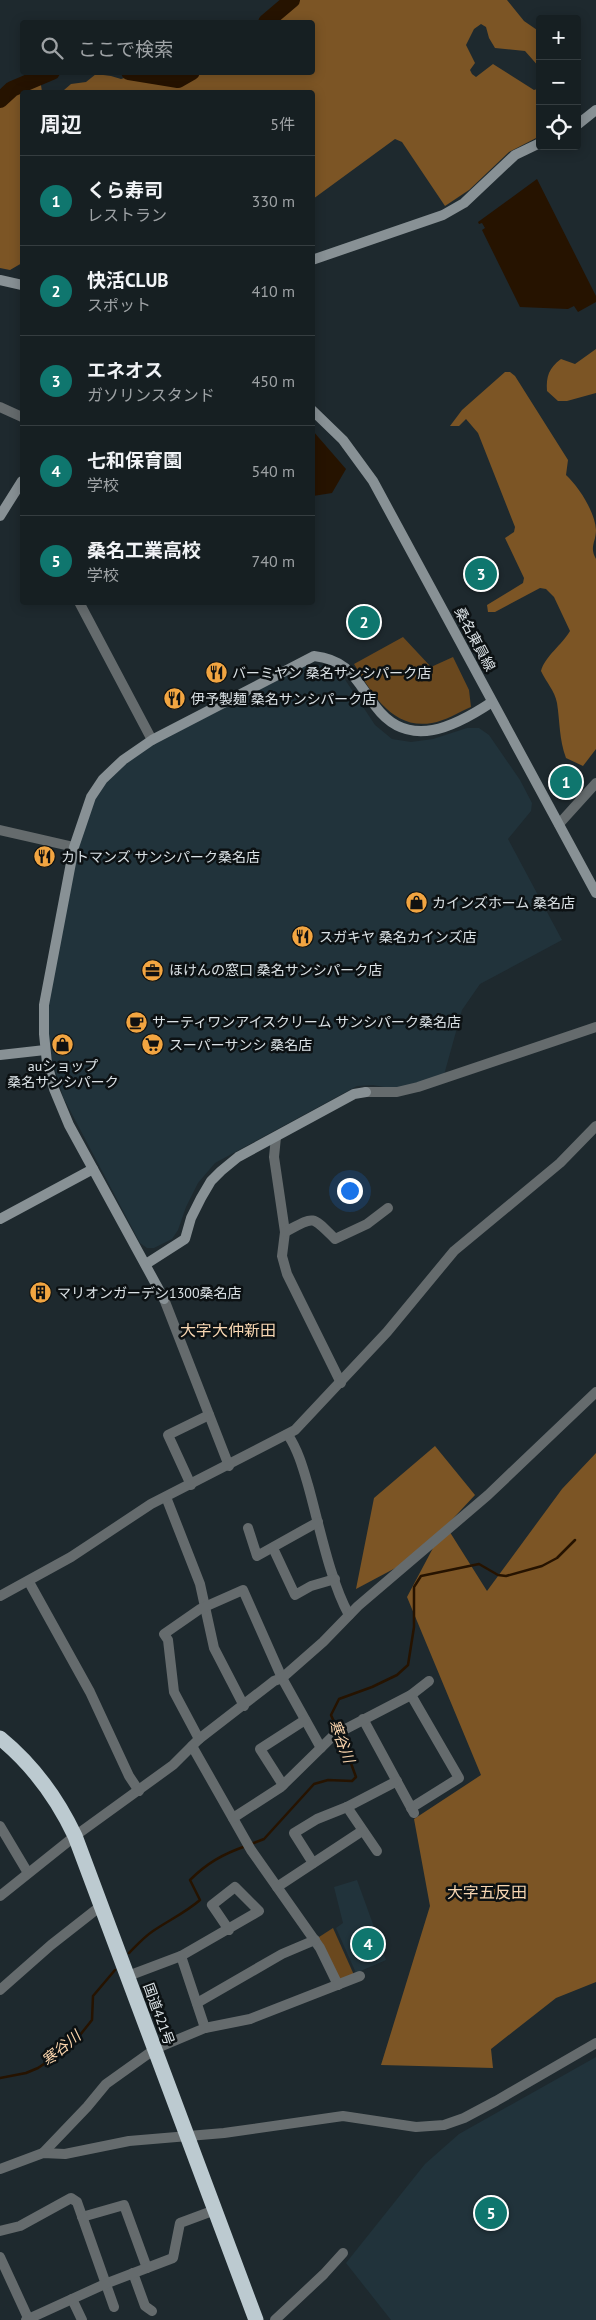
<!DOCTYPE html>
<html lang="ja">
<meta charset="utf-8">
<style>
:root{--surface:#161f22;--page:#1f272a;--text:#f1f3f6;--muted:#9ea2a5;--line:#353d40;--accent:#0f766e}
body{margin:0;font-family:"PT Sans","Noto Sans JP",sans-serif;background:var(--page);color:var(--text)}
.controls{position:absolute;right:15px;top:15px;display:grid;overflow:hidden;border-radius:5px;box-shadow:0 2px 12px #0003}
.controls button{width:45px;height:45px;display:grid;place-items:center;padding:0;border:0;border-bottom:1px solid var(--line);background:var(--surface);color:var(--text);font:25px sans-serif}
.you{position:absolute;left:349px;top:1190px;width:18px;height:18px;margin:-12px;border:4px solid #fff;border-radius:50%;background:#1a73e8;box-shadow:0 0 0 8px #1a73e833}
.badge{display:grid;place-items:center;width:32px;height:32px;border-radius:50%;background:var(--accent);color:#fff;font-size:16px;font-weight:700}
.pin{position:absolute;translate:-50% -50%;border:2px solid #fff;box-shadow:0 1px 5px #0006}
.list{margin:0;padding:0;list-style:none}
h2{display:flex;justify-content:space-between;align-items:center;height:65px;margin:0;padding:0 20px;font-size:21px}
h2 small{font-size:16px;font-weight:400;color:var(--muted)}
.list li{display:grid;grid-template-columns:32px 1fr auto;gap:15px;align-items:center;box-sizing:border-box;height:90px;padding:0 20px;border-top:1px solid var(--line)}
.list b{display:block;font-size:19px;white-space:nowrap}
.list p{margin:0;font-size:16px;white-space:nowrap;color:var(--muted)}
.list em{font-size:16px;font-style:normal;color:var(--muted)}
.icon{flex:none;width:28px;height:28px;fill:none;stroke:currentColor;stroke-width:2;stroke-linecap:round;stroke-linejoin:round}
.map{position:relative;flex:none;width:596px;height:2320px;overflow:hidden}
.search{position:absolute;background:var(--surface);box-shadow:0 2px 12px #0003;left:20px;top:20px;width:295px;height:55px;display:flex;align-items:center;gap:12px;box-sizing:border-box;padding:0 18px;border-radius:5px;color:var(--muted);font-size:19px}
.panel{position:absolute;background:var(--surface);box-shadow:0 2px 12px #0003;left:20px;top:90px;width:295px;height:515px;border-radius:5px}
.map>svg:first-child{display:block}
.built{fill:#21333b}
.green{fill:#6a481e}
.forest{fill:#7c5525}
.water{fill:#261300}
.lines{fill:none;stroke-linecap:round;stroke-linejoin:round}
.stream{stroke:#261300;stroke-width:2.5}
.river{stroke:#261300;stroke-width:16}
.street{stroke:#656b6d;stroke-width:10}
.secondary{stroke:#889195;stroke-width:10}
.highway{stroke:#bccad0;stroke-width:15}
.labels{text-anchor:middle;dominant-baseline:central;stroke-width:5;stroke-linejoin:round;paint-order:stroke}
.street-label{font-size:14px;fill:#dbe2e6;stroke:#0c1113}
.poi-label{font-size:14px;fill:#dbe2e6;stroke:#0c1113;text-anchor:start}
.water-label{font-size:15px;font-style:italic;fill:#fbd5ad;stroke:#0c1113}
.quarter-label{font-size:16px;fill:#f7d6b2;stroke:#0c1113}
</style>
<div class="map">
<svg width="596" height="2320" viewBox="0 0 596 2320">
<rect width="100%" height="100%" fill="#1e292e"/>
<g class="built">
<path d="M319 665 333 669 344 678 375 725 392 739 411 742 433 739 467 728H479L489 735 520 780 532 803 531 811 508 839 562 940 480 984 462 1010 444 1075 396 1089 373 1085 357 1086 215 1163 198 1183 186 1207 178 1230 172 1239 154 1248H147L140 1243 63 1097 49 1048 48 1008 74 861 91 800 113 773 146 748 304 666Z"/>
<path d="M357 1880 386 1960 356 1973 336 1928 343 1923 334 1887Z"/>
<path d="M596 2057V2320H391L346 2263 425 2164 459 2134Z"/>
</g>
<g class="green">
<path d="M403 637 431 667 453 657 469 690 471 707C459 712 445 721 432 723 392 730 372 693 354 664Z"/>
<path d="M333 1928 354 1975 339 1983 316 1939Z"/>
</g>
<g class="forest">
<path d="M297 0H507L524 21 540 32V68L525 51 495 48 489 38 486 27 481 24 474 29 466 45 475 63 470 70 472 74 476 77 493 64 534 90 540 88V136L509 152 469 190 445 206 402 142 395 139 313 199 312 92H54L64 90 71 84 86 82 96 74 111 76 121 79 131 76 173 85 189 80 200 73 312 72V22H273L287 12Z"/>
<path d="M40 78 42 92H22V263L10 270 0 268V105L9 94Z"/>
<path d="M596 349V393L567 401H558L547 391C546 376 549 368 561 359L575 364Z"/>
<path d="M505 372H510L515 376 568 460 566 475C579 487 595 512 596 530 596 542 589 547 596 559V749L583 766 566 758C559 739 560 722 557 703 555 691 546 682 541 671 545 656 562 645 570 631L554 597 546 589 540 588 495 612H488L487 605 523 583 524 578 505 538 514 532 515 527 478 433 466 419 459 426H450L462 410Z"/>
<path d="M435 1446 475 1495 446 1526 487 1591 562 1489 596 1453V1982L556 1998 491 2049 493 2068 381 2065 430 1906 414 1819 481 1775 407 1597 433 1548 356 1589 374 1498Z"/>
</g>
<g class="water">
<path d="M537 179 596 296V302L578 312 574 306 568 309 520 307 482 230 485 228 482 223 479 224 478 222Z"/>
<path d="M313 431 346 469 332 493 313 496Z"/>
</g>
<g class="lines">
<g class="stream">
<path d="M338 1731 331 1715 339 1699 372 1687 397 1675 408 1665 414 1627V1587L421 1576 479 1564 498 1575 506 1576 542 1566 557 1558 575 1540"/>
<path d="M251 1844 264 1839 314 1784 328 1780 352 1781 356 1777 341 1736"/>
<path d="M129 1953C137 1945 144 1937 153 1931 169 1920 185 1913 200 1900L190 1880C207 1863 223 1854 246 1846"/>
<path d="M0 2078 26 2073 38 2068 63 2051 80 2035 92 2020 93 1996 115 1970"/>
</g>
<g class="river">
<path d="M266 22 292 0"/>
<path d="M129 72 178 80 192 72"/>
<path d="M0 100 12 89 52 72"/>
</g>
<g class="street">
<path d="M0 407 22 417"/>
<path d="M79 602 152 740"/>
<path d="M559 824 596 783"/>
<path d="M0 830 74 847"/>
<path d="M366 1092H397L418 1087 596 1027"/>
<path d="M276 1137 274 1157 285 1232 282 1256 287 1274 341 1383"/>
<path d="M285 1232C315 1216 311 1215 335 1239L367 1224 388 1208"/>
<path d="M164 1299 229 1466"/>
<path d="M288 1435C298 1450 303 1468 308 1485 319 1524 330 1581 349 1615"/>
<path d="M191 1485 168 1435 209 1415"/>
<path d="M166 1497 200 1584 214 1648 244 1706"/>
<path d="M248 1528 257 1556 318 1522"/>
<path d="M273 1548 295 1595 311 1586 335 1579"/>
<path d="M29 1582 90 1692 129 1776 139 1791"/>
<path d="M0 1596 71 1557 151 1504 295 1430 387 1332 454 1251 560 1163 596 1126"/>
<path d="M411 1695 459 1778 411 1808"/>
<path d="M363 1719 414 1813"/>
<path d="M199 1739 174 1692 168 1640 164 1634 200 1609 243 1590 282 1678 321 1748"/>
<path d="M192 1746 251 1850 320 1948 338 1985"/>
<path d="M283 1785 260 1749 305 1720"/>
<path d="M347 1807 377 1851"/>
<path d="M233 1818 281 1787 334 1735 411 1695 429 1681"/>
<path d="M0 1826 28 1873"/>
<path d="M313 1863 294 1833 317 1819 347 1807 397 1781"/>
<path d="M277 1887 362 1831"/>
<path d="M0 1896 75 1836 173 1765 199 1739 274 1681 282 1678 323 1642 358 1606 488 1495 596 1392"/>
<path d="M181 1956 205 2028"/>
<path d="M128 1976 181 1956 259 1911 235 1887 212 1905 229 1930"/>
<path d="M0 1990 51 1945 102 1905"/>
<path d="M197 2003 282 1954 315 1940"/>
<path d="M43 2153 87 2107 106 2084 155 2049 205 2028 250 2019 360 1976"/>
<path d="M0 2169 43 2153 65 2154 129 2141 224 2133 343 2116 416 2127 444 2125 464 2118 496 2101 596 2043"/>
<path d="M82 2217 124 2205 147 2268"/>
<path d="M0 2231 20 2226 71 2198 77 2202 114 2307"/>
<path d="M0 2257 29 2320"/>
<path d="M133 2273 145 2306 152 2311"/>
<path d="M72 2299 82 2320"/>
<path d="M26 2320 105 2284 173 2258 180 2223 215 2210"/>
<path d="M275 2320 324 2274 343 2253"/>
</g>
<g class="secondary">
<path d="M577 125 596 110"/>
<path d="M312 260 443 215 464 203 515 155 540 143"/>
<path d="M0 280 22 285"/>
<path d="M312 410 343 440 373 481 596 893"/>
<path d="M0 516 22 481"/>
<path d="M0 1055 45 1050"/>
<path d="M0 1219 93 1169"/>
<path d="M146 1264 185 1239 191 1218 201 1198 211 1181 221 1171 238 1157 354 1094 366 1092"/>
<path d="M164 1299 69 1125 54 1089 47 1063 44 1034V1005L74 847 91 797 103 779 123 760 152 740 314 656C350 660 356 681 376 707 409 751 456 726 492 702"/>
</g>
<path class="highway" d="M0 1738C33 1765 57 1798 75 1836L256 2320"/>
</g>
<defs>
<symbol id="restaurant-disc" viewBox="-11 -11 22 22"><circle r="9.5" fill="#f2a541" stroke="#0c1113"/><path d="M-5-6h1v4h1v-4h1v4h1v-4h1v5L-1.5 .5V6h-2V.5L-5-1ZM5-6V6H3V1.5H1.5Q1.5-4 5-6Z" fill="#111"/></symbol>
<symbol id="shop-disc" viewBox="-11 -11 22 22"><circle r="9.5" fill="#f2a541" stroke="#0c1113"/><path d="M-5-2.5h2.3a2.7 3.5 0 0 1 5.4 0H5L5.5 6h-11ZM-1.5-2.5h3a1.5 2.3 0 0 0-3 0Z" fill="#111"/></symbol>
<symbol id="office-disc" viewBox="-11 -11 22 22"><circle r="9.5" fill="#f2a541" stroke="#0c1113"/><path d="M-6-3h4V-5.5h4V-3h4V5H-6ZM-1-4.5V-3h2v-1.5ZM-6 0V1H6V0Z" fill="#111"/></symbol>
<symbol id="cafe-disc" viewBox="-11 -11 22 22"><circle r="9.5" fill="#f2a541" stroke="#0c1113"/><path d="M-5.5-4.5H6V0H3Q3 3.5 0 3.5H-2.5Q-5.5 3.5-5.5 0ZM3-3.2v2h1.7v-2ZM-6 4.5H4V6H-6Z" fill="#111"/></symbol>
<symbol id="supermarket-disc" viewBox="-11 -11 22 22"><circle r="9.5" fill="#f2a541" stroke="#0c1113"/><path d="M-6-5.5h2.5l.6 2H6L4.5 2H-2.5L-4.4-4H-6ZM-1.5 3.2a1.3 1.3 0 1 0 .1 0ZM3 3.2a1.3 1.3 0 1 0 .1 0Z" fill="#111"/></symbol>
<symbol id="building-disc" viewBox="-11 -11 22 22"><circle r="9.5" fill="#f2a541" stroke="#0c1113"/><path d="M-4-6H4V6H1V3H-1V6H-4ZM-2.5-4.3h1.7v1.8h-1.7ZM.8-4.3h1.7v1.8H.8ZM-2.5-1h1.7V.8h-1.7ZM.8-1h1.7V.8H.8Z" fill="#111"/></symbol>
</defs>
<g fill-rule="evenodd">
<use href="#restaurant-disc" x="204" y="660" width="25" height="25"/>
<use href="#restaurant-disc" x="162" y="686" width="25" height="25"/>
<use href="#restaurant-disc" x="32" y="844" width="25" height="25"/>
<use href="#shop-disc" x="404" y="890" width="25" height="25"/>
<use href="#restaurant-disc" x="290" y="924" width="25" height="25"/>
<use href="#office-disc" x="140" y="958" width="25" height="25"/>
<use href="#cafe-disc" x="124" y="1010" width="25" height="25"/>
<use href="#shop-disc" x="50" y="1032" width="25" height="25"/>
<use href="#supermarket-disc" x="140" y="1032" width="25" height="25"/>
<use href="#building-disc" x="28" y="1280" width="25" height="25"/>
</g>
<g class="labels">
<g class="street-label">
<text transform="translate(475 639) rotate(62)">桑名東員線</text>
<text transform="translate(159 2014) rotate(70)">国道421号</text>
</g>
<g class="poi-label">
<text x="232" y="673">バーミヤン 桑名サンシパーク店</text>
<text x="191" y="699">伊予製麺 桑名サンシパーク店</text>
<text x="61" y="857">カトマンズ サンシパーク桑名店</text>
<text x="432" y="903">カインズホーム 桑名店</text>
<text x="319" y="937">スガキヤ 桑名カインズ店</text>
<text x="169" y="970">ほけんの窓口 桑名サンシパーク店</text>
<text x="152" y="1022">サーティワンアイスクリーム サンシパーク桑名店</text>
<text x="169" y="1045">スーパーサンシ 桑名店</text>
<text x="63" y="1066" text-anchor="middle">auショップ<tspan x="63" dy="16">桑名サンシパーク</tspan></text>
<text x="57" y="1293">マリオンガーデン1300桑名店</text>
</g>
<g class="water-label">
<text transform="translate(342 1741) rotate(69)">寒谷川</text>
<text transform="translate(61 2048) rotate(-40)">寒谷川</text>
</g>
<g class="quarter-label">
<text x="228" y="1330">大字大仲新田</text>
<text x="487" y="1892">大字五反田</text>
</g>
</g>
</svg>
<div class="controls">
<button>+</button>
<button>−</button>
<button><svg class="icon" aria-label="locate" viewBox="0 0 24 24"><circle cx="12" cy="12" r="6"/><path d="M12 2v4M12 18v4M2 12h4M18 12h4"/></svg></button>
</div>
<div class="you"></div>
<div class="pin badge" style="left:566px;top:782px">1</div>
<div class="pin badge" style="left:364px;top:622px">2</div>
<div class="pin badge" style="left:481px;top:574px">3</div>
<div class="pin badge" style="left:368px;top:1944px">4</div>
<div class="pin badge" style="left:491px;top:2213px">5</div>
<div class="search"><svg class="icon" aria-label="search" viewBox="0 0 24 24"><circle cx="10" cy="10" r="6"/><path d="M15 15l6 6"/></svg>ここで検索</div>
<section class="panel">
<h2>周辺<small>5件</small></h2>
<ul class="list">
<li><span class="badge">1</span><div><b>くら寿司</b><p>レストラン</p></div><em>330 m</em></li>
<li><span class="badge">2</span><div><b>快活CLUB</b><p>スポット</p></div><em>410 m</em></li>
<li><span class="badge">3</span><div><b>エネオス</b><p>ガソリンスタンド</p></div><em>450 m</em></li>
<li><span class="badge">4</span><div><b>七和保育園</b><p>学校</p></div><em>540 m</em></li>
<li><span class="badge">5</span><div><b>桑名工業高校</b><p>学校</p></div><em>740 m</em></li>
</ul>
</section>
</div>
